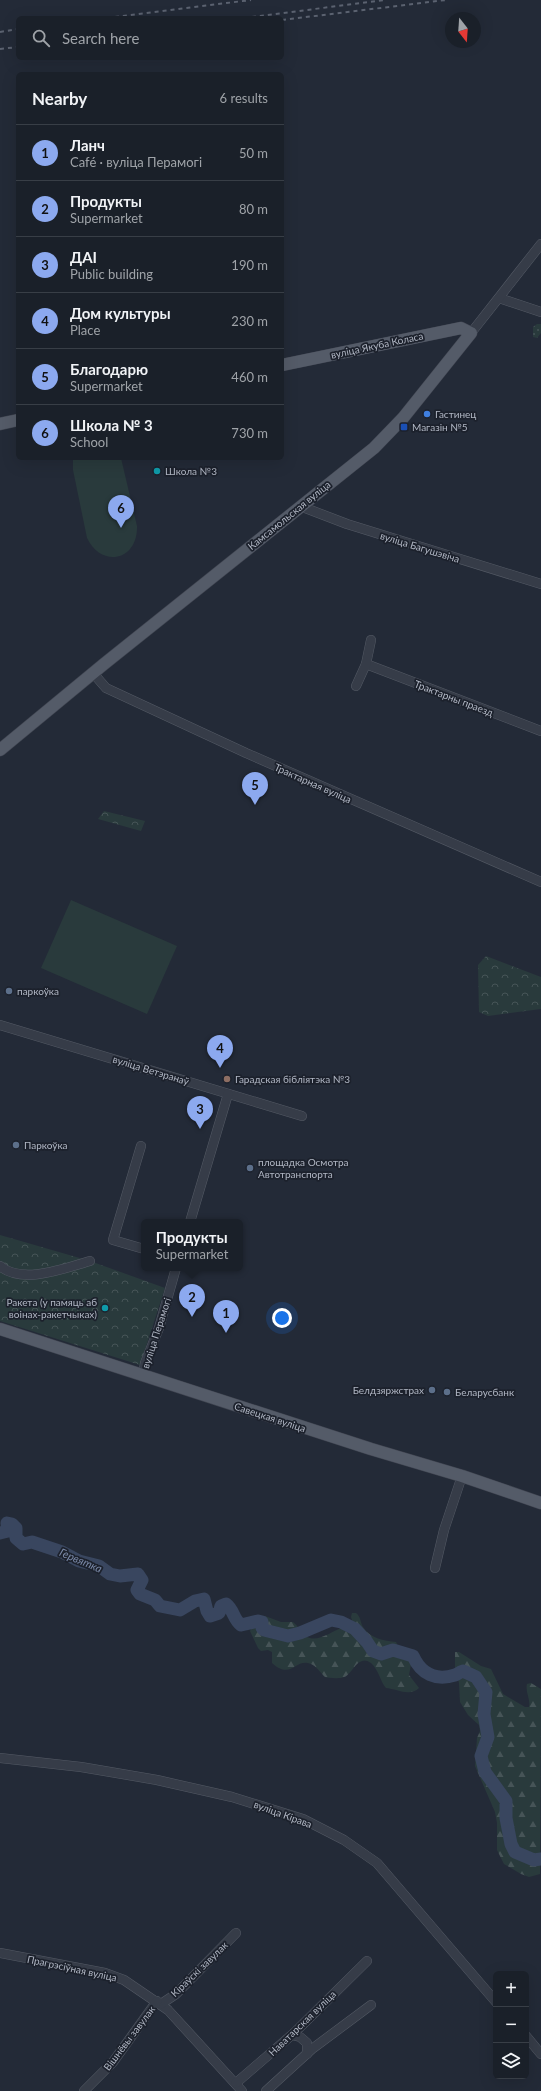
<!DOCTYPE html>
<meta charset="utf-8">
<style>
:root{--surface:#1a2029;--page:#272d35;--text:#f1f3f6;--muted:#9fa3a8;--line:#383e46;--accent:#8ca9ef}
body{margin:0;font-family:Lato,sans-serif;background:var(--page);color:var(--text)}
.controls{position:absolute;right:12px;bottom:12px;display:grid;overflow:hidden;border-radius:6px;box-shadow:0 4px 16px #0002}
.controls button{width:36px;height:36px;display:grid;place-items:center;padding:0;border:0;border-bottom:1px solid var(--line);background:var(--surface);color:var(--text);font:20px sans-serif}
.compass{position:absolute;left:445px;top:12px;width:36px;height:36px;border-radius:50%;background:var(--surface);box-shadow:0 4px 16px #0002;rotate:163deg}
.you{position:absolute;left:282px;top:1318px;width:14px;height:14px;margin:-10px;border:3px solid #fff;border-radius:50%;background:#1a73e8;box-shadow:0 0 0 6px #1a73e833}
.badge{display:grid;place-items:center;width:26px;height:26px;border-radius:50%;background:var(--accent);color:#111;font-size:13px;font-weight:700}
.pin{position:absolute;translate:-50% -33px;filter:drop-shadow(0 1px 2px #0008)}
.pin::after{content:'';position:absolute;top:21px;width:14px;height:12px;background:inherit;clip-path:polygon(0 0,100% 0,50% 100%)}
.popup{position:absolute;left:141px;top:1219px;width:102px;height:52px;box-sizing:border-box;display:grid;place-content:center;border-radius:6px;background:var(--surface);filter:drop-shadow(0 1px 3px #0005);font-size:13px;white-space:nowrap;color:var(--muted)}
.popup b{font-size:15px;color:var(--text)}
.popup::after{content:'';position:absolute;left:50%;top:100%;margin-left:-8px;border:8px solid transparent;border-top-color:var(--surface)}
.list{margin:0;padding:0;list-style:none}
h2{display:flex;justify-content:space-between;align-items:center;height:52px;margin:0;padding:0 16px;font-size:17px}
h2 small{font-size:13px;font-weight:400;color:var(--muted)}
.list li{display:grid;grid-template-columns:26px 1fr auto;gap:12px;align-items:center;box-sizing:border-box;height:56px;padding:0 16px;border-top:1px solid var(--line)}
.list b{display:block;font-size:15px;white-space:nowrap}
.list p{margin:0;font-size:13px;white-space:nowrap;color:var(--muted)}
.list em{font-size:13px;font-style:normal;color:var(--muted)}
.icon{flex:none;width:22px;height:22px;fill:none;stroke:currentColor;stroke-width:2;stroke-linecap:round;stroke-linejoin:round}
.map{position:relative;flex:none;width:541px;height:2091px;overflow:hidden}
.search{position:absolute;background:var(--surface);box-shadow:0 4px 16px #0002;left:16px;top:16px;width:268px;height:44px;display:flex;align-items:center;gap:10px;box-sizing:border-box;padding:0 14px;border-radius:6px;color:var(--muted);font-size:15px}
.panel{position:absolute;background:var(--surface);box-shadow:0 4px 16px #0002;left:16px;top:72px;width:268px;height:388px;border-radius:6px}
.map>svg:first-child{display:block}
.grass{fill:url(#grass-dots)}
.forest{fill:url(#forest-firs)}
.park{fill:url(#park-crowns)}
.pitch{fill:#293a3c}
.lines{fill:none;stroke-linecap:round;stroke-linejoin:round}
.river{stroke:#39465f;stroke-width:13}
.minor-casing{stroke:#545a65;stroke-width:10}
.major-casing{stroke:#404551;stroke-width:13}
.minor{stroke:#363c48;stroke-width:9}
.major{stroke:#545b68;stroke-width:12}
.rail{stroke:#5b6270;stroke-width:2;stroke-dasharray:4 4;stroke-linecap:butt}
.shop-dot{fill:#3f7fe0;stroke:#1c212c;stroke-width:1.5}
.transit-dot{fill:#1a4fb4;stroke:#1c212c;stroke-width:1.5}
.culture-dot{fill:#0f9aa8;stroke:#1c212c;stroke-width:1.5}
.service-dot{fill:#5c6f8a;stroke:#1c212c;stroke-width:1.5}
.education-dot{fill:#8d6e63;stroke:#1c212c;stroke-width:1.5}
.labels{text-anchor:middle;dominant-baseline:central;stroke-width:3.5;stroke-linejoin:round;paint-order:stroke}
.street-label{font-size:10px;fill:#b1b7c4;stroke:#1c212c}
.poi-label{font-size:10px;fill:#b1b7c4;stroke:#1c212c;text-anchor:start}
.water-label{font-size:11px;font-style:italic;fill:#7c8baa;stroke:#1c212c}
</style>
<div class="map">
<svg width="541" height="2091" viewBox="0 0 541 2091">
<defs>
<pattern id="grass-dots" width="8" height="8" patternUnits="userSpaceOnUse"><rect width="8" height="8" fill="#293a3c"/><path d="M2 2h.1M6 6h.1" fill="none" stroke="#465457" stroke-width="1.8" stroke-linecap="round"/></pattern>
<pattern id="forest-firs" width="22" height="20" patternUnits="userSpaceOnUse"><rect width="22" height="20" fill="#293a3c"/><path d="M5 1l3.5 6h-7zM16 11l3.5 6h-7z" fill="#465457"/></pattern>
<pattern id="park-crowns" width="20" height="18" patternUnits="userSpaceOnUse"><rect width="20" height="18" fill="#293a3c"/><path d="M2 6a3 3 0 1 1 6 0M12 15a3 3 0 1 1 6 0" fill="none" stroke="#465457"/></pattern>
</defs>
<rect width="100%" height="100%" fill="#232a37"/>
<path class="grass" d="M537 324H541V333L537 338 533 337V327Z"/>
<g class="forest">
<path d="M352 1613H356C361 1617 360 1622 363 1627 369 1638 384 1641 396 1642 399 1651 407 1652 412 1659L409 1675 419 1688C410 1697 397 1689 386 1688 380 1681 379 1670 371 1663 358 1653 352 1675 344 1677 340 1679 329 1678 325 1677 321 1673 316 1666 311 1664 295 1657 292 1681 272 1663V1652L268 1650 261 1651 258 1648 250 1631 255 1621 265 1616 281 1622H293C298 1626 301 1632 306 1636 316 1644 332 1631 342 1628L354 1635 356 1632 351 1617Z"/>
<path d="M455 1652H459L481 1666 491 1669 503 1694 525 1707H529C531 1700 525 1692 527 1684L531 1683 541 1689 540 1874 529 1877 521 1874 504 1864 497 1850V1823L495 1812 475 1766 477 1738 480 1731 479 1725 468 1715 460 1702 459 1683 455 1667Z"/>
</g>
<g class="park">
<path d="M104 811 145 821 141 831 98 819Z"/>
<path d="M486 956 541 977V1009L488 1016 479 1012 478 965Z"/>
<path d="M0 1235 90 1261 165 1288 140 1365 0 1321Z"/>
</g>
<g class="pitch">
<path d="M73 458H121L137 526C138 560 102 569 87 538L73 470Z"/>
<path d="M71 900 177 946 147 1014 41 968Z"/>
</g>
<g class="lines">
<path class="river" d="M0 1533 8 1531 7 1523 12 1524 16 1528V1538L23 1544 32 1542 62 1552 79 1561 99 1566 110 1574 120 1576 138 1574 142 1580 137 1590 140 1594 155 1600 160 1606 180 1610 195 1601 204 1599 207 1611 210 1616 219 1613 221 1606 226 1604C234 1610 233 1619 241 1625L258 1621 262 1622V1628L264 1630 288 1636 300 1633 331 1620 341 1622 355 1629 367 1642 373 1651 381 1654 393 1650 413 1656C421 1674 436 1681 455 1675 458 1674 459 1672 463 1671L476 1677 486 1692 484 1714 488 1737 481 1756 485 1772 506 1801V1818L511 1844 515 1852 534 1860 541 1859"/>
<defs>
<g id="minor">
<path d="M499 298 541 312"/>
<path d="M471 333 541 244"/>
<path d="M300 506 347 524 541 584"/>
<path d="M366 664 541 731"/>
<path d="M93 673 106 688 246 753 541 882"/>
<path d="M356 686 366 664 371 640"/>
<path d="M0 1025 302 1116"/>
<path d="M141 1146 113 1240 144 1249"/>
<path d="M190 1222 228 1094"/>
<path d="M0 1266C22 1285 65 1268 90 1261"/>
<path d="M143 1376 145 1363 159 1328 176 1268"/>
<path d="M435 1568 444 1530 462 1476"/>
<path d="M0 1758 81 1767 157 1780 232 1797 303 1819 344 1840 377 1863 496 2002"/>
<path d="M0 1953 105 1973 124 1980 168 2010 242 2091"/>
<path d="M161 2004 176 1994 236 1933"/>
<path d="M292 2035 300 2037 307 2043V2054"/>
<path d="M526 2036 541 2054"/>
<path d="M236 2083 294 2033 367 1961"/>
<path d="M84 2091 113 2062 157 2001"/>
<path d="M266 2091 312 2049 371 2005"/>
</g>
<g id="major">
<path d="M0 424 18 420"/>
<path d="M0 750 104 664 374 448 403 418 471 333 461 328 282 365"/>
<path d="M0 1329 371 1449 462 1476 541 1503"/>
</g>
</defs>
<use href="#minor" class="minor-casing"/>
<use href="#major" class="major-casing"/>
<use href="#minor" class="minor"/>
<use href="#major" class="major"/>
<g class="rail">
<path d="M107 18 251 0"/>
<path d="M244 18 385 0"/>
<path d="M282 20 446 0"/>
<path d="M0 32 18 29"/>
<path d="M0 49 18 47"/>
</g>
</g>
<circle class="shop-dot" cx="427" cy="414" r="4"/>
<rect class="transit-dot" x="400" y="423" width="8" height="8" rx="2"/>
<g class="culture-dot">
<circle cx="157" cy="471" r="4"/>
<circle cx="105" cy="1308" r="4"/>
</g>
<g class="service-dot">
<circle cx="9" cy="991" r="4"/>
<circle cx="16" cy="1145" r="4"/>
<circle cx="250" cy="1168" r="4"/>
<circle cx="432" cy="1390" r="4"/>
<circle cx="447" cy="1392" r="4"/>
</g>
<circle class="education-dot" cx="227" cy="1079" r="4"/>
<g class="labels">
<g class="street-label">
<text transform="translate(377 345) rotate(-12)">вуліца Якуба Коласа</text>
<text transform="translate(289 515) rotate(-39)">Камсамольская вуліца</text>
<text transform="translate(420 547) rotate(17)">вуліца Багушэвіча</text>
<text transform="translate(454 698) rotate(21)">Трактарны праезд</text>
<text transform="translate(313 783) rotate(24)">Трактарная вуліца</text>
<text transform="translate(151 1070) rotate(17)">вуліца Ветэранаў</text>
<text transform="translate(156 1333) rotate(-72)">вуліца Перамогі</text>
<text transform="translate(270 1417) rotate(18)">Савецкая вуліца</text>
<text transform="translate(283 1814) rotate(20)">вуліца Кірава</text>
<text transform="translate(72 1968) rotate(12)">Прагрэсіўная вуліца</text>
<text transform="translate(199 1969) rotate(-44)">Кіраўскі завулак</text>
<text transform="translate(302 2023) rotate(-44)">Наватарская вуліца</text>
<text transform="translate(129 2038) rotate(-53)">Вішнёвы завулак</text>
</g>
<g class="poi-label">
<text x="435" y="414">Гастинец</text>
<text x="412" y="427">Магазін №5</text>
<text x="165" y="471">Школа №3</text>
<text x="17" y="991">паркоўка</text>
<text x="235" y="1079">Гарадская бібліятэка №3</text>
<text x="24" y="1145">Паркоўка</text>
<text x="258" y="1162">площадка Осмотра<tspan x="258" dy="12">Автотранспорта</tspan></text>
<text x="97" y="1302" text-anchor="end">Ракета (у памяць аб<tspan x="97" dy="12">воінах-ракетчыках)</tspan></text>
<text x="424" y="1390" text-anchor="end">Белдзяржстрах</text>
<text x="455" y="1392">Беларусбанк</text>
</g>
<g class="water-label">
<text transform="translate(81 1560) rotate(23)">Гервятка</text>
</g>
</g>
</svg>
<div class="controls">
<button>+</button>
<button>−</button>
<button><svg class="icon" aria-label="layers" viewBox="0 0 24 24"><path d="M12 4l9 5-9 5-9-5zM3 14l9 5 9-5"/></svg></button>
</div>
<svg class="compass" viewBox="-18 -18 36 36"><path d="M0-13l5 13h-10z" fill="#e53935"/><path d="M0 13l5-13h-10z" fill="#9fa3a8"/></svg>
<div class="you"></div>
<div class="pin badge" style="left:226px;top:1333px">1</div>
<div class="pin badge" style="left:192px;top:1317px">2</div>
<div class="popup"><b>Продукты</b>Supermarket</div>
<div class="pin badge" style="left:200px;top:1129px">3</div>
<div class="pin badge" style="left:220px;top:1068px">4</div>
<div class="pin badge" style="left:255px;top:805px">5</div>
<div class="pin badge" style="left:121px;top:528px">6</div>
<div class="search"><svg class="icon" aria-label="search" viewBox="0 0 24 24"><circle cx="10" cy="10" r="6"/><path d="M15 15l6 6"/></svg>Search here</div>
<section class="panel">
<h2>Nearby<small>6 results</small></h2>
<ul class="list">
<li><span class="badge">1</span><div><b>Ланч</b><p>Café · вуліца Перамогі</p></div><em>50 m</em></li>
<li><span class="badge">2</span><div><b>Продукты</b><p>Supermarket</p></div><em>80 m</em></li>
<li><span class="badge">3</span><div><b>ДАІ</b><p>Public building</p></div><em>190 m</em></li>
<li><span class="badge">4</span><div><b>Дом культуры</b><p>Place</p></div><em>230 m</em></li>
<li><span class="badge">5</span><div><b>Благодарю</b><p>Supermarket</p></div><em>460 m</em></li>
<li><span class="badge">6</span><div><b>Школа № 3</b><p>School</p></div><em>730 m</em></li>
</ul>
</section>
</div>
